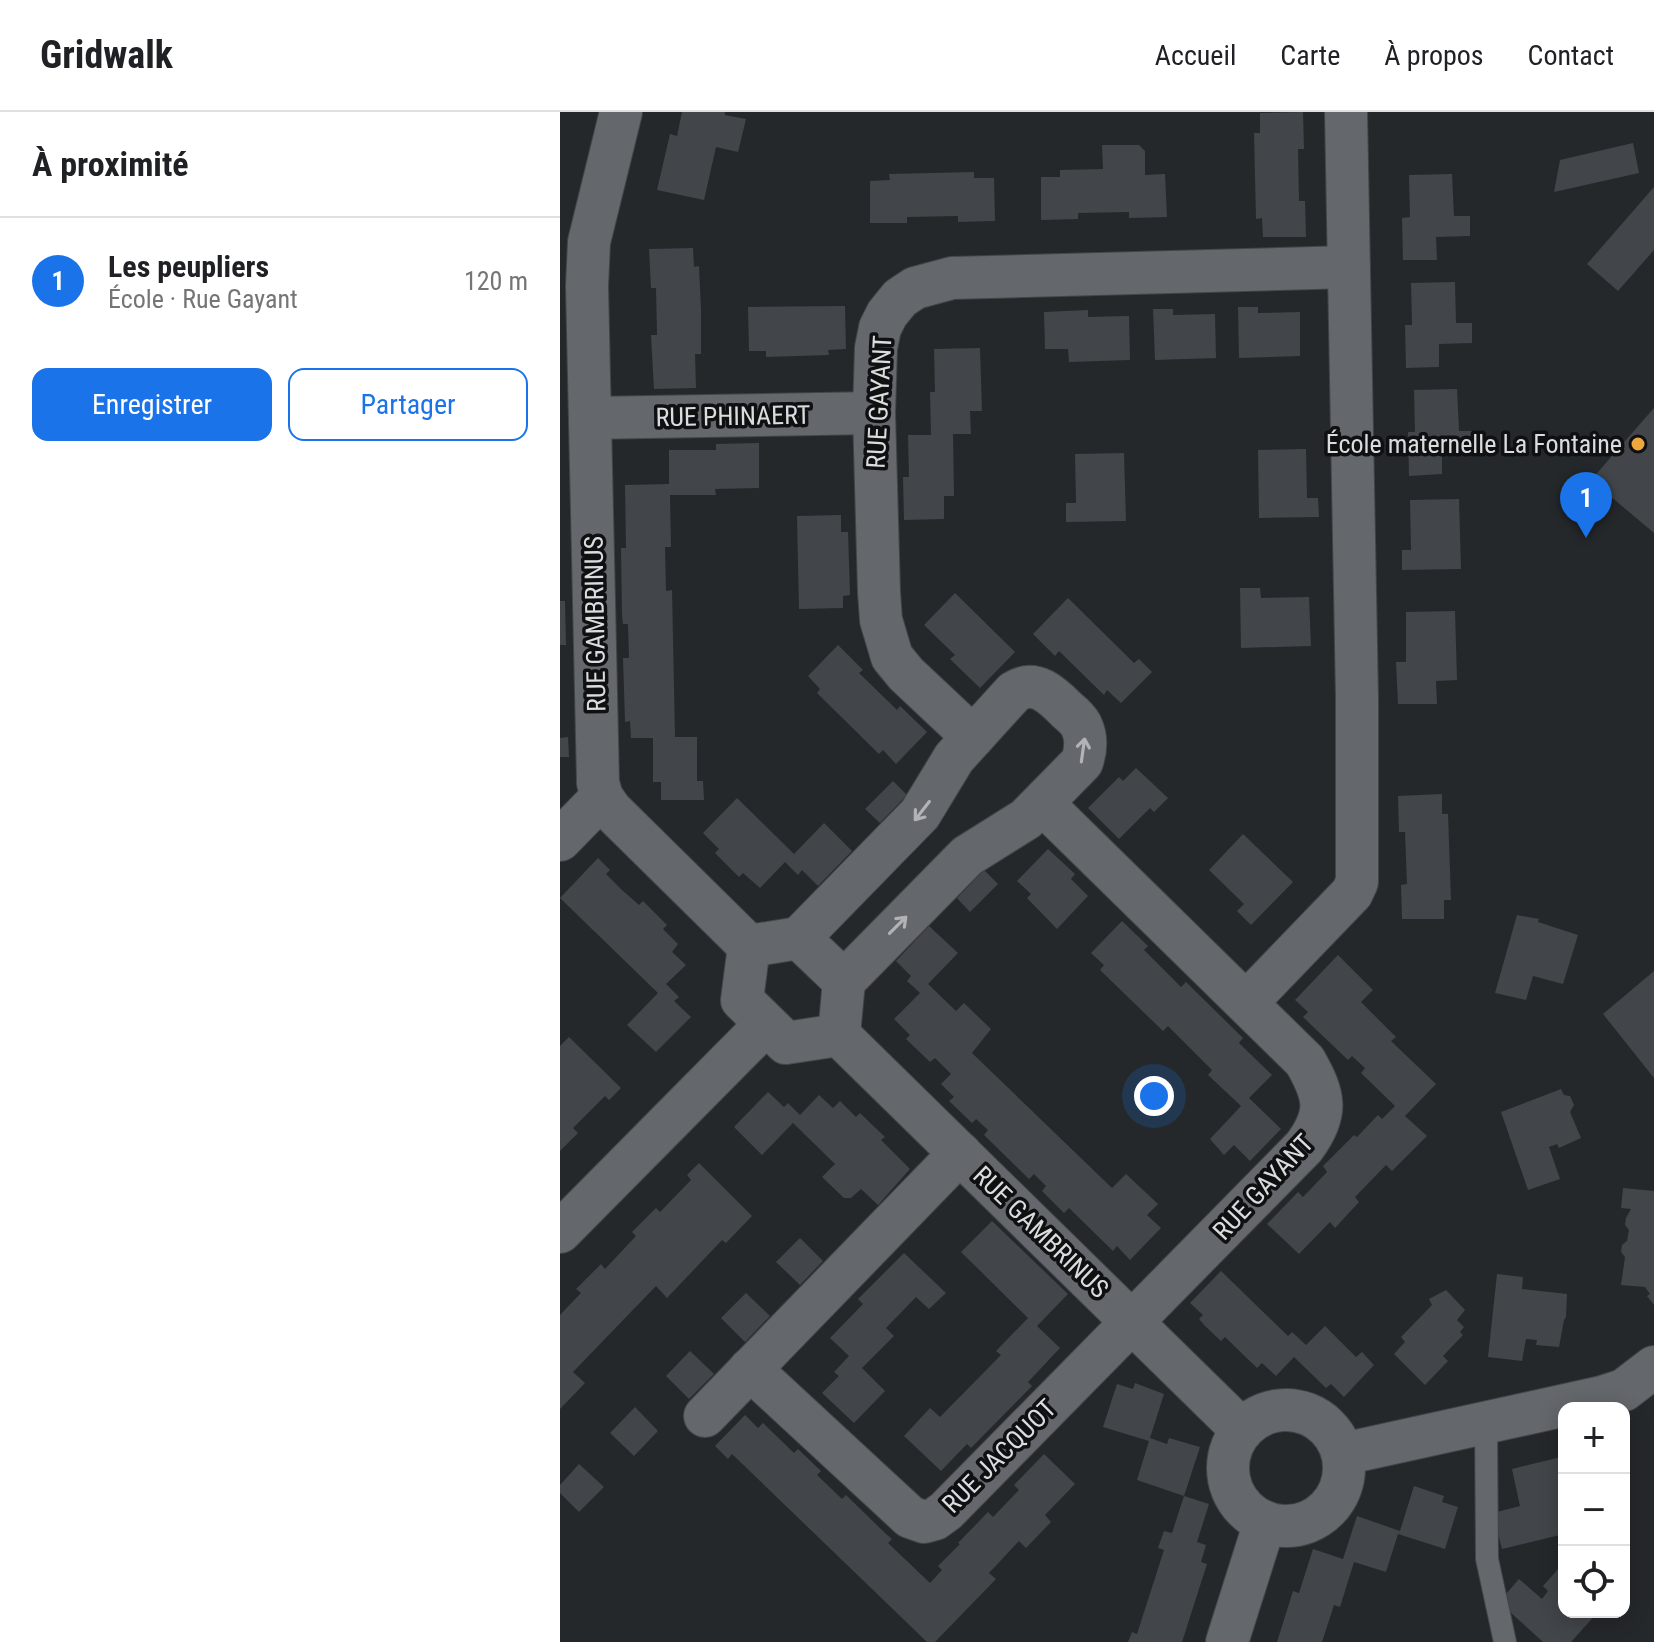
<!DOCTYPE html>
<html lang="fr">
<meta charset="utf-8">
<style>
:root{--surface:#fff;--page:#f6f6f6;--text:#202124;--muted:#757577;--line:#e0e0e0;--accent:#1a73e8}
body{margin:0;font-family:"Roboto Condensed",sans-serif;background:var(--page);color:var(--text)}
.controls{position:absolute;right:24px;bottom:24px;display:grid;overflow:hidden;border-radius:16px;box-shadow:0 4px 20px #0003}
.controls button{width:72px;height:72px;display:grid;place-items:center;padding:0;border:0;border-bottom:2px solid var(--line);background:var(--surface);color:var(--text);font:40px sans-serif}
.you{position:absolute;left:594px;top:984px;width:28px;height:28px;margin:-20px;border:6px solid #fff;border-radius:50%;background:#1a73e8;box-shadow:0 0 0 12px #1a73e833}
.badge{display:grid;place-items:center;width:52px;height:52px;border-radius:50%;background:var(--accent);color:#fff;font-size:26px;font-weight:700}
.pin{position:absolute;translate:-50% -66px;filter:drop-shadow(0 2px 4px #0008)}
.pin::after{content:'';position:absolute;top:42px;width:28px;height:24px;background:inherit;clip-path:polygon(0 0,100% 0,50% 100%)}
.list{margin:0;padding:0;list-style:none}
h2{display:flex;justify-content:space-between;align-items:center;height:104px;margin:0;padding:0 32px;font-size:34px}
h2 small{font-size:26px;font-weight:400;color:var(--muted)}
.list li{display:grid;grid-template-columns:52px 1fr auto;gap:24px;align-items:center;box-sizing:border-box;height:128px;padding:0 32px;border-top:2px solid var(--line)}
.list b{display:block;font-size:30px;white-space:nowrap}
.list p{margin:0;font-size:26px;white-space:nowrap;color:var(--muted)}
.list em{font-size:26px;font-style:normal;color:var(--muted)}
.actions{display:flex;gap:16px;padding:24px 32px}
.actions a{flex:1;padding:18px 0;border:2px solid var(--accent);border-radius:16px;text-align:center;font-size:28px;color:var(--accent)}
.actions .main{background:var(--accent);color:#fff}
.icon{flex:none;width:44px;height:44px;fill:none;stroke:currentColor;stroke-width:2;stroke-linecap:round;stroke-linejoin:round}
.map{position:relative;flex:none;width:1094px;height:1530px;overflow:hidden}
header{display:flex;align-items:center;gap:48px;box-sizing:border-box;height:112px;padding:0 40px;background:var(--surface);border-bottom:2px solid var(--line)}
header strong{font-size:38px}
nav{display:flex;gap:44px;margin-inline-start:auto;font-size:28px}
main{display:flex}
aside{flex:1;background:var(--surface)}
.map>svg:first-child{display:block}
.building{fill:#424549}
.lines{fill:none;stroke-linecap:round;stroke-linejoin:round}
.service-casing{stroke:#434548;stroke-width:24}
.minor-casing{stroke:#434548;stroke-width:44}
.service{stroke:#64676b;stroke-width:22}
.minor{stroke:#64676b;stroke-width:42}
.oneway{stroke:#b1b3b6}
.poi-dot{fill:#eea73c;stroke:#0f1012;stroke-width:3}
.labels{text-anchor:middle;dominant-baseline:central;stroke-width:7;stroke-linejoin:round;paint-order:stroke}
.street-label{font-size:26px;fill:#dadcde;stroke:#0f1012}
.poi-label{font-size:26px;fill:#dadcde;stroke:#0f1012;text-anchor:end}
</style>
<header>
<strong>Gridwalk</strong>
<nav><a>Accueil</a><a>Carte</a><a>À propos</a><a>Contact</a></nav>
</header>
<main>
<aside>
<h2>À proximité<small></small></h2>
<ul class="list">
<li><span class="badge">1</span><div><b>Les peupliers</b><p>École · Rue Gayant</p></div><em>120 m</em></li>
</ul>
<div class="actions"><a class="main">Enregistrer</a><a>Partager</a></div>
</aside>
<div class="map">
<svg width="1094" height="1530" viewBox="0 0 1094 1530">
<rect width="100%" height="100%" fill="#25282b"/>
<g class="building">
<path d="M122 0H165V3L186 7 178 40 156 35 144 88 97 78 110 22 117 24Z"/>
<path d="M743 0 744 37H738L739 89H745L746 125H703L702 106 696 107 694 21H700V1Z"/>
<path d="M1073 31 1079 61 994 80 1000 48Z"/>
<path d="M542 33H579L585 39V63L605 62 607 105 569 106V100L518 101V107L481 108V65H500V58L543 57Z"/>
<path d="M414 60V66H434L435 109 398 110V104L347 105V111H310V69L330 68 329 62Z"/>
<path d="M892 62 894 104H910V124L876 125 877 148H843L842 106 850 105 849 63Z"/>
<path d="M1094 75V138L1058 179 1027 152Z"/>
<path d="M133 136 134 155 139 154 141 198V242H135L136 276 94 277 91 223H97L96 176H91L89 137Z"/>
<path d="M895 170 896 211H912V231L879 232V255L846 256 845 213H852L851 171Z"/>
<path d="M285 194 286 237 268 238 269 243 206 245V239H189L188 195Z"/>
<path d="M678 195H698V201L740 200V244L679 246Z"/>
<path d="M593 197H613V203L655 202 656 246 595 248Z"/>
<path d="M528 198V205L569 204 570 248 509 250 508 237H485L484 200Z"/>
<path d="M420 236 422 299H410L411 322H393L394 384H384V407L344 408 343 365H349L348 323H371L370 280H375L374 237Z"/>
<path d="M897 277 899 319H915V339L882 340V362L849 364 848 320H855L854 278Z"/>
<path d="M1094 296V421L1031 368Z"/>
<path d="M199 331V376L155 377 156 383H110L111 435H105L106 479 112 478 115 625H137V669H143L144 688H101V670H93V626H71L70 609 65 610 63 546H69L68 512H63L62 504 61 436H66L65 373 109 372V338H156V332Z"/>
<path d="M746 337 747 386H758L759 405 699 406 698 338Z"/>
<path d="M564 341 566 409 506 410V391H516L515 342Z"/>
<path d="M899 387 901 457 842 458V438H851L850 388Z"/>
<path d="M281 403V420H288L290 483 283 484V496L239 497 237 404Z"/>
<path d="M680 476H700L701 486 749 485 751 534 681 536Z"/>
<path d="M395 481 455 540 420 576 390 547 395 543 364 513Z"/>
<path d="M508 486 574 551 579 547 592 560 561 591 547 578 544 583 499 539 495 544 473 522Z"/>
<path d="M0 489H5L6 533H0Z"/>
<path d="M895 499 897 568 876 569 877 592H838L836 550H846V500Z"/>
<path d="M278 533 303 558 299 561 337 598 340 594 367 620 336 652 323 638 319 642 257 581 260 577 248 564Z"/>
<path d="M8 625 9 645H0V626Z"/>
<path d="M576 656 608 686 594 700 590 696 559 727 528 696 559 665 563 669Z"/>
<path d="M333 669 347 683 320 711 305 697Z"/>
<path d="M882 682V702H888L891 788H884V807H842L841 773 847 772 845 720H839L838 684Z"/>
<path d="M177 686 234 742 264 711 292 739 258 774 242 758 238 763 225 750 200 776 183 761 179 765 155 741 159 737 143 721Z"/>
<path d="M683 722 733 770 691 813 677 799 684 792 649 758Z"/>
<path d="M488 737 515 762 511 767 528 784 497 817 467 786 471 782 457 769Z"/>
<path d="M38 746 50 758 46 762 62 778 79 793 83 789 107 813 103 817 118 832 112 840 126 853 106 872 119 885 114 889 131 905 96 940 67 913 98 881 0 786Z"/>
<path d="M424 758 438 772 410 800 397 786Z"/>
<path d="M957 803 979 807 978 810 1018 823 1003 872 973 864 966 888 935 881Z"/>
<path d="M562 809 588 834 584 838 621 875 626 870 683 926 679 931 712 963 689 986 721 1017 690 1049 674 1033 664 1043 650 1027 681 994 648 963 652 958 608 914 603 919 540 858 544 853 531 841Z"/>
<path d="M369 814 398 841 368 872 396 899 404 891 431 917 412 941 552 1076 566 1062 598 1092 587 1103 601 1116 570 1148 557 1134 553 1139 509 1096 504 1101 482 1079 486 1074 474 1062 469 1067 424 1023 428 1018 416 1007 412 1011 389 989 394 985 381 972 391 962 375 946 370 950 346 927 350 923 334 907 360 881 347 869 351 864 336 849Z"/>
<path d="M778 843 813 878 801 890 836 925 831 929 876 972 845 1004 867 1024 832 1059 826 1053 795 1085 799 1090 775 1116 770 1110 739 1142 707 1112 738 1080 743 1085 767 1060 763 1054 794 1023 797 1025 818 1003 822 1007 835 994 801 961 805 956 792 944 788 948 743 905 748 900 735 888Z"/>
<path d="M1094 859V966L1043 902Z"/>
<path d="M9 925 61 976 49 988 45 984 13 1016 18 1021 0 1039V934Z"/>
<path d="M1001 977 1004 983 1010 984 1014 993 1010 1000 1021 1026 999 1036 997 1032 989 1035 1000 1067 968 1078 941 1000Z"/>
<path d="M208 980 224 995 228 991 240 1003 259 983 273 996 280 989 296 1005 300 1001 325 1025 321 1028 350 1057 318 1093 301 1077 291 1086H284L262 1065 275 1052 233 1011 202 1043 174 1015Z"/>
<path d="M139 1051 192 1104 166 1131 162 1128 107 1186 96 1174 13 1260 25 1271 0 1297V1203L21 1181 16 1177 41 1152 45 1157 76 1124 72 1120 96 1096 100 1100 131 1068 127 1063Z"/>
<path d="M1063 1076 1094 1079V1193L1087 1184 1090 1182 1085 1175 1061 1173 1065 1145 1061 1140 1062 1133 1067 1129 1069 1118 1065 1113 1066 1106 1071 1097 1061 1096Z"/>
<path d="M432 1109 508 1182 477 1214 500 1236 468 1270 472 1274 411 1336 407 1332 381 1359 344 1324 370 1296 380 1305 441 1243 436 1239 468 1206 401 1140Z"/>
<path d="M240 1126 263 1149 240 1173 216 1150Z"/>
<path d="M344 1141 386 1181 369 1197 356 1185 326 1216 334 1224 302 1256 325 1279 294 1311 262 1281 279 1264 274 1260 289 1244 270 1226 303 1192 298 1187Z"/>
<path d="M661 1159 728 1224 732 1220 746 1233 765 1214 796 1245 802 1240 814 1253 784 1285 771 1272 766 1276 734 1245 716 1264 702 1251 697 1256 665 1225 661 1229 645 1214 639 1207 643 1203 630 1191Z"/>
<path d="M937 1162 963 1165 962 1177 1007 1182 1006 1205 1004 1208 999 1235 976 1233 977 1228 966 1227 962 1249 928 1245Z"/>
<path d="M886 1178 905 1198 897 1208 904 1215 900 1220 903 1223 883 1244 888 1249 865 1273 834 1242 845 1230 841 1225 872 1193 869 1187Z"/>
<path d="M186 1181 210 1204 185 1230 161 1206Z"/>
<path d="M130 1239 154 1262 129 1287 106 1264Z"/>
<path d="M575 1271 604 1282 590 1326 607 1332 609 1326 640 1335 624 1384 577 1368 589 1329 543 1315 557 1272 573 1277Z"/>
<path d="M75 1295 98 1319 74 1344 50 1321Z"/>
<path d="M185 1303 198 1316 203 1311 234 1341 238 1337 261 1359 257 1363 282 1387 286 1383 326 1422 332 1427 328 1431 370 1471 382 1458 378 1454 400 1432 398 1431 428 1400 433 1405 459 1378 454 1373 484 1342 515 1372 485 1403 491 1410 466 1436 459 1429 429 1461 436 1467 375 1530H367L172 1342 168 1347 155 1334Z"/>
<path d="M1001 1345 1004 1358V1422L942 1437 933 1401 960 1394 952 1357Z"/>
<path d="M19 1352 44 1375 19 1400 0 1381V1373Z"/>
<path d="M854 1374 884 1384 882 1390 898 1395 885 1437 838 1422 826 1460 794 1450 780 1495 774 1493 762 1530H717L733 1479 739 1481 753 1437 783 1447 797 1404 840 1419Z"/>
<path d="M624 1384 649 1392 637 1430 646 1433 641 1450 647 1452 622 1530H568L572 1520 577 1522 604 1438 598 1436 604 1419 612 1421Z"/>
<path d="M999 1456 1004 1460V1500H1038L1011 1530H983L939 1490 959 1467 982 1487 988 1479 983 1474Z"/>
</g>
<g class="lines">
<defs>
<path id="service" d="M926 1310 927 1447 945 1530"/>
<g id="minor">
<path d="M61 0 29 130 27 174 38 671 42 685 51 698 189 834"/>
<path d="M31 306 314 301"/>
<path d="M413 625 346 562 332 545 321 508 319 480 314 301 316 236 320 216 327 202 340 186 355 176 392 166 789 155"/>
<path d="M0 728 42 685"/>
<path d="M239 826 360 702 394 646 454 580C476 566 493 584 508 599 513 603 518 608 521 613 527 625 526 638 522 650L466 707 407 744 284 869"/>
<path d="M239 826 284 869 279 923 226 931 182 888 189 834Z"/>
<path d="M687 890 792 781 797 770V586L786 0"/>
<path d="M279 923 682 1318"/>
<path d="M0 1120 206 912"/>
<path d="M190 1257 350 1405 364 1410 375 1407 386 1399 744 1035C769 1001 765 984 745 949L483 692"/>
<circle cx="726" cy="1356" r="58"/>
<path d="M145 1304 400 1041"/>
<path d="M783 1342 1042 1285 1064 1278 1094 1255"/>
<path d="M667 1530 705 1410"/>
</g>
</defs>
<use href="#service" class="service-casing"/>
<use href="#minor" class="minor-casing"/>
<use href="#service" class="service"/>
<use href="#minor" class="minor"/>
</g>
<defs><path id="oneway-shaft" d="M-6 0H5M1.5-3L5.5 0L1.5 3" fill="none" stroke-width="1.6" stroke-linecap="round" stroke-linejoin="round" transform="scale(2)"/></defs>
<g class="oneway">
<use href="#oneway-shaft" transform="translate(523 638) rotate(-82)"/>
<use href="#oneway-shaft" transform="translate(362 699) rotate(128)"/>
<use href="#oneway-shaft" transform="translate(338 813) rotate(-45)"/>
</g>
<circle class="poi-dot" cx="1078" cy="332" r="8"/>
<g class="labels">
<g class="street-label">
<text transform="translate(319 290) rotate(-87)">RUE GAYANT</text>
<text transform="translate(173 304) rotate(-1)">RUE PHINAERT</text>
<text transform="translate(35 512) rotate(-91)">RUE GAMBRINUS</text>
<text transform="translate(703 1075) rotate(-47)">RUE GAYANT</text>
<text transform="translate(481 1120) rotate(44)">RUE GAMBRINUS</text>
<text transform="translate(439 1344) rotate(-45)">RUE JACQUOT</text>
</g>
<g class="poi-label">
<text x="1062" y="332">École maternelle La Fontaine</text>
</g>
</g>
</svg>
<div class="controls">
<button>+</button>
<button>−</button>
<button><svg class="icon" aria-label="locate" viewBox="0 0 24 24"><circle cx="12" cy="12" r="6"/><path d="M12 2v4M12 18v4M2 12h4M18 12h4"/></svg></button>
</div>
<div class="you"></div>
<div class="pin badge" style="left:1026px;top:426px">1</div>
</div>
</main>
